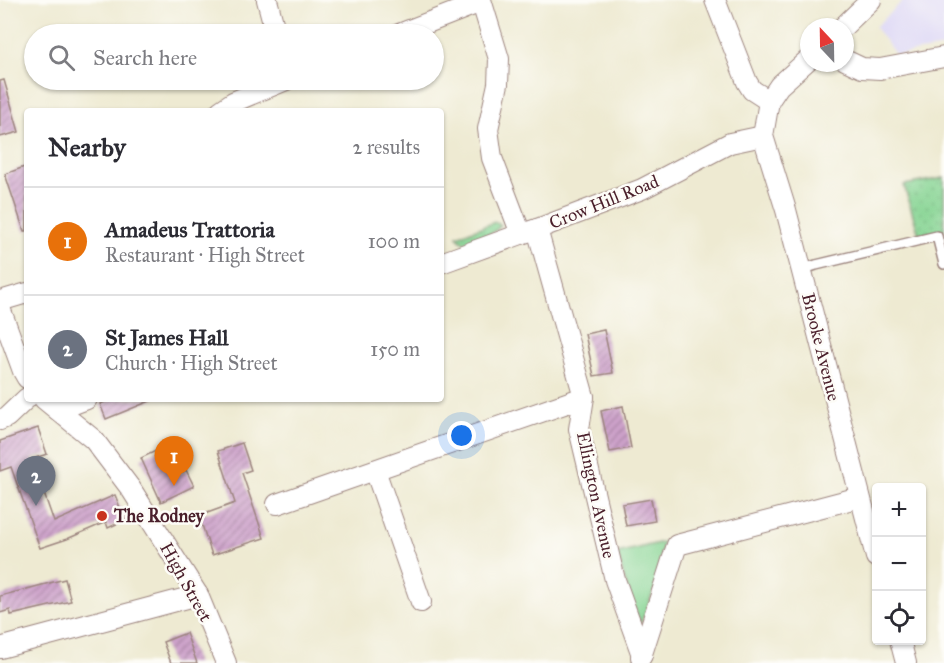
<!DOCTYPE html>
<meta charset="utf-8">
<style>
:root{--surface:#fff;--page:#f2f2f3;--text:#2b2b33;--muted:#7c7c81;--line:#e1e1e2;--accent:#c8321e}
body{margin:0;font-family:"IM FELL Great Primer",serif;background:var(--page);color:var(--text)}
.controls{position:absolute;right:18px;bottom:18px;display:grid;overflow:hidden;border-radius:6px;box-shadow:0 2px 4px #0004}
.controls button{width:54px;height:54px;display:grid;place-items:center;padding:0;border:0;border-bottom:2px solid var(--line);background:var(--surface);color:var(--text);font:30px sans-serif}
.compass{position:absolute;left:800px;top:18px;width:54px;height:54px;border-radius:50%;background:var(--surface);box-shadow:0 2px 4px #0004;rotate:338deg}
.you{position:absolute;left:462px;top:436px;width:21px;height:21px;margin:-15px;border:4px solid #fff;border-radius:50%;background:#1a73e8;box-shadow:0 0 0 9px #1a73e833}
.badge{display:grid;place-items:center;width:39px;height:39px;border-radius:50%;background:var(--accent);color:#fff;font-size:20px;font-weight:700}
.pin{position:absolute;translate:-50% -50px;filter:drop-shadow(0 2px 3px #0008)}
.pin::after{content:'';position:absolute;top:32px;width:21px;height:18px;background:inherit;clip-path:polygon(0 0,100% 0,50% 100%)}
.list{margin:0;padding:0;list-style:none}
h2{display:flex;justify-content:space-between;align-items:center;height:78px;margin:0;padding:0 24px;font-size:26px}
h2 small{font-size:20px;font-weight:400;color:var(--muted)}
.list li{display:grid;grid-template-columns:39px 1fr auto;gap:18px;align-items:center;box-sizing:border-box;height:108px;padding:0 24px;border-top:2px solid var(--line)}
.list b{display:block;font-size:22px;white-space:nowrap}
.list p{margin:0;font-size:20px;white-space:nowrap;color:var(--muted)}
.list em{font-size:20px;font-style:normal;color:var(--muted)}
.icon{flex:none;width:33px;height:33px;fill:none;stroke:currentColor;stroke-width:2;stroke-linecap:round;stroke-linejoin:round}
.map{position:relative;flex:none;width:944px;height:663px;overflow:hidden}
.search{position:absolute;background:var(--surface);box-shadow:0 2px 4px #0004;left:24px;top:24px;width:420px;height:66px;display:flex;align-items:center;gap:15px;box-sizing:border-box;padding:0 21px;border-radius:33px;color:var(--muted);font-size:22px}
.panel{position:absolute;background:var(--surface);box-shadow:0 2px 4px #0004;left:24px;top:108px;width:420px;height:294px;border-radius:6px}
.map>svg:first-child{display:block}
.built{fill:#dcd6f6}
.grass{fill:#86d493;stroke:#687a5f;stroke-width:1.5}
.park{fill:url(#park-dots);stroke:#687a5f;stroke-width:1.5}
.building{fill:url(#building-hatch)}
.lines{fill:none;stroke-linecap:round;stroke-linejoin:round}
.service-casing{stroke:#9c847e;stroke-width:12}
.minor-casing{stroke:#9c847e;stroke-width:22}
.service{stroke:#fff;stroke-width:9}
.minor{stroke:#fff;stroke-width:20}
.poi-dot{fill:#c8321e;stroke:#fdfcf7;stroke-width:2}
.labels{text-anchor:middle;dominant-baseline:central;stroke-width:5;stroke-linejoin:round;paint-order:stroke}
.street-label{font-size:18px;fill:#4a1f2b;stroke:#fdfcf7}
.poi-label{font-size:18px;font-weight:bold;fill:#4a1f2b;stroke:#fdfcf7;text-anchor:start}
</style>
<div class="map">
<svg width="944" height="663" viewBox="0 0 944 663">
<defs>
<pattern id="park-dots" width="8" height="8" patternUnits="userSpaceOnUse" patternTransform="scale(1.5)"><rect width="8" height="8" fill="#86d493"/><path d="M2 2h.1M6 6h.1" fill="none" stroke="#75b67f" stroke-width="1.8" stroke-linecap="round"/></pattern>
<pattern id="building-hatch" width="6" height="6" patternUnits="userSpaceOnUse" patternTransform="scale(1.5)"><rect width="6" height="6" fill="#cda2ca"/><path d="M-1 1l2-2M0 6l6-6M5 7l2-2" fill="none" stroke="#a883a4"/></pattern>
</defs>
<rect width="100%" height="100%" fill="#fdfcf7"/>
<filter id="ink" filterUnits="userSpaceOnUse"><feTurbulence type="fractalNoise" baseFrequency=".0167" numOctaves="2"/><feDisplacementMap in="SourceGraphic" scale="12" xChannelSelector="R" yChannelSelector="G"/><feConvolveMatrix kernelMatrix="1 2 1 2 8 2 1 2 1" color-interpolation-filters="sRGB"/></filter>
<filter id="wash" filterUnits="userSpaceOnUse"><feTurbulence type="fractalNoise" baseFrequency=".008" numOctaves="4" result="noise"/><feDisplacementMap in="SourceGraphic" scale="24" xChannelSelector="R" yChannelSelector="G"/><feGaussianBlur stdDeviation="1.35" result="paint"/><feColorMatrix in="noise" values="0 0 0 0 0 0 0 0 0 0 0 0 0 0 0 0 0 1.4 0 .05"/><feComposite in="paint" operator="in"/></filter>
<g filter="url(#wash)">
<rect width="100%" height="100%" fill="#eeead2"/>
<path class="built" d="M904 0H944V47L896 55 875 27Z"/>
<path class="grass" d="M663 542 655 588 641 623 639 622 625 581 617 553Z"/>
<g class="park">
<path d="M944 178V231L919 235 904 185Z"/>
<path d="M495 222 501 225C494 235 476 239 464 243L457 236Z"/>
</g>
<g id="blocks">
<g class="building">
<path d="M4 80 19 132 0 137V81Z"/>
<path d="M27 166V231H24L5 174Z"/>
<path d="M604 330 613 373 594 376 585 334Z"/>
<path d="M113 399H155L106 419 100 404Z"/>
<path d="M623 406 631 448 610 452 601 411Z"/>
<path d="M38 428 47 454 32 459 54 522 115 495 125 520 108 528 106 522 67 539 40 548 11 467 0 471V441Z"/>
<path d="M242 443 251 470 242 473 264 538 212 555 199 516 235 503 218 451Z"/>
<path d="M166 446 179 474 186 470 194 486 161 502 141 458Z"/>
<path d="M651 499 655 521 626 526 622 504Z"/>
<path d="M65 579 71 601 11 615 10 610 0 613V596Z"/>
<path d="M186 633 197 663H171L163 642Z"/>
</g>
</g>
</g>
<g filter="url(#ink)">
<use href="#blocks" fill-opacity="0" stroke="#9c847e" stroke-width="1.5"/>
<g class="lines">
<defs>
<path id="service" d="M801 270 816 265 937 236 944 264"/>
<g id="minor">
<path d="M267 0 276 34"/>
<path d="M481 0 499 59 498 84 488 129 492 158 521 234"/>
<path d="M715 0 747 82 752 90 769 101"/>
<path d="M843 27 871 0"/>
<path d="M399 34 481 2"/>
<path d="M809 59 779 86 769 101 763 136 786 210 876 557"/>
<path d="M845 60 862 68 880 69 944 57"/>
<path d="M220 111 233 102 286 80"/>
<path d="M537 229 584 397 579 429 615 580 642 655"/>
<path d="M441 263 521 234 537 229 642 189 730 143 763 136"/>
<path d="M0 301 27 293"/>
<path d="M0 308 23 371 27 378"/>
<path d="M44 399 94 440 131 489 198 595 226 663"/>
<path d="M58 410 87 399"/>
<path d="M0 420 7 417 27 398"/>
<path d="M375 470 421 602"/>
<path d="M277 504 584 397"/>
<path d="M900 640 906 663"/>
<path d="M0 648 198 595"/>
<path d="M641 657 677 545 860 497"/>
</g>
</defs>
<use href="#service" class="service-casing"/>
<use href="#minor" class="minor-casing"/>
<use href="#service" class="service"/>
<use href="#minor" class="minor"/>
</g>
</g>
<circle class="poi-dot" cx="102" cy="516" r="6"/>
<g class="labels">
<g class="street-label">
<text transform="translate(604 202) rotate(-22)">Crow Hill Road</text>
<text transform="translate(821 347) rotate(76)">Brooke Avenue</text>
<text transform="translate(596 495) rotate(78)">Ellington Avenue</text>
<text transform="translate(186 582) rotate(61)">High Street</text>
</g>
<g class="poi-label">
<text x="114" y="516">The Rodney</text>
</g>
</g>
</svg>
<div class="controls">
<button>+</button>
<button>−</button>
<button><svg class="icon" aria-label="locate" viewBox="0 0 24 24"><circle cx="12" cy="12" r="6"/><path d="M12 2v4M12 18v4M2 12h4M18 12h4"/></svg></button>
</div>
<svg class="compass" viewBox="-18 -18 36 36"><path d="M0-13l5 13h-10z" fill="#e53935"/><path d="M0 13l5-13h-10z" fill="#7c7c81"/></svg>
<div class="you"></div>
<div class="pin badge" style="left:174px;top:486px;background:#e8710a">1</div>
<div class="pin badge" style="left:36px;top:506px;background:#6b7280">2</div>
<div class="search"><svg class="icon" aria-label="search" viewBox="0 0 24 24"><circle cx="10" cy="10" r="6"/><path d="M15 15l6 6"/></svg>Search here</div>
<section class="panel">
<h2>Nearby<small>2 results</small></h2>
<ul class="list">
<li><span class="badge" style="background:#e8710a">1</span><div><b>Amadeus Trattoria</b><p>Restaurant · High Street</p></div><em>100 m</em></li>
<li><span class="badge" style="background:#6b7280">2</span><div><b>St James Hall</b><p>Church · High Street</p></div><em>150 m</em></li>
</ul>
</section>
</div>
